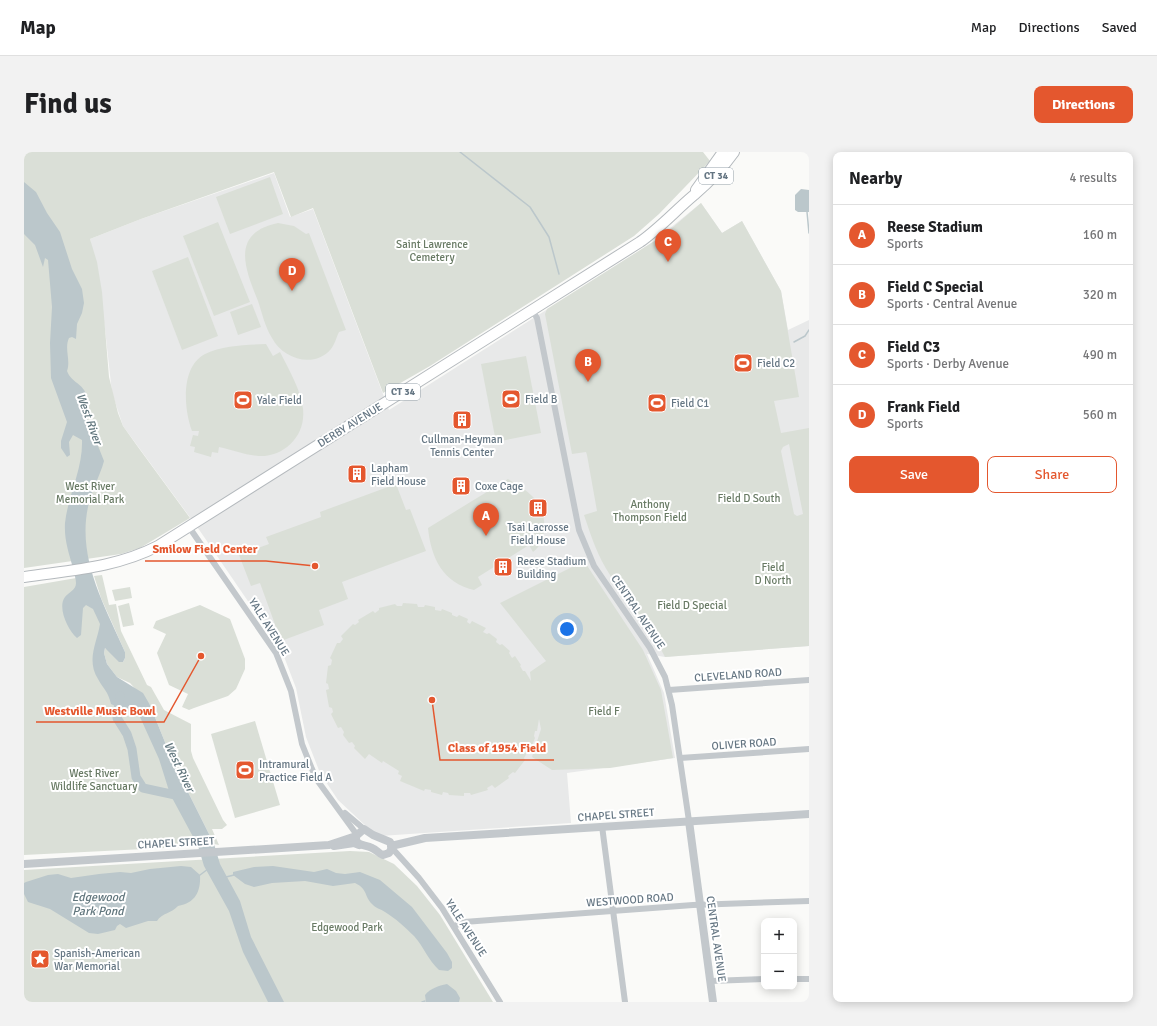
<!DOCTYPE html>
<meta charset="utf-8">
<style>
:root{--surface:#fff;--page:#f2f2f2;--text:#202124;--muted:#757577;--line:#e0e0e0;--accent:#e4572e}
body{margin:0;font-family:Signika,sans-serif;background:var(--page);color:var(--text)}
.controls{position:absolute;right:12px;bottom:12px;display:grid;overflow:hidden;border-radius:8px;box-shadow:0 2px 10px #0003}
.controls button{width:36px;height:36px;display:grid;place-items:center;padding:0;border:0;border-bottom:1px solid var(--line);background:var(--surface);color:var(--text);font:20px sans-serif}
.you{position:absolute;left:543px;top:477px;width:14px;height:14px;margin:-10px;border:3px solid #fff;border-radius:50%;background:#1a73e8;box-shadow:0 0 0 6px #1a73e833}
.badge{display:grid;place-items:center;width:26px;height:26px;border-radius:50%;background:var(--accent);color:#fff;font-size:13px;font-weight:700}
.pin{position:absolute;translate:-50% -33px;filter:drop-shadow(0 1px 2px #0008)}
.pin::after{content:'';position:absolute;top:21px;width:14px;height:12px;background:inherit;clip-path:polygon(0 0,100% 0,50% 100%)}
.list{margin:0;padding:0;list-style:none}
h2{display:flex;justify-content:space-between;align-items:center;height:52px;margin:0;padding:0 16px;font-size:17px}
h2 small{font-size:13px;font-weight:400;color:var(--muted)}
.list li{display:grid;grid-template-columns:26px 1fr auto;gap:12px;align-items:center;box-sizing:border-box;height:60px;padding:0 16px;border-top:1px solid var(--line)}
.list b{display:block;font-size:15px;white-space:nowrap}
.list p{margin:0;font-size:13px;white-space:nowrap;color:var(--muted)}
.list em{font-size:13px;font-style:normal;color:var(--muted)}
.actions{display:flex;gap:8px;padding:12px 16px}
.actions a{flex:1;padding:9px 0;border:1px solid var(--accent);border-radius:8px;text-align:center;font-size:14px;color:var(--accent)}
.actions .main{background:var(--accent);color:#fff}
.map{position:relative;flex:none;width:785px;height:850px;overflow:hidden;border-radius:8px}
header{display:flex;align-items:center;gap:24px;box-sizing:border-box;height:56px;padding:0 20px;background:var(--surface);border-bottom:1px solid var(--line)}
header strong{font-size:19px}
nav{display:flex;gap:22px;margin-inline-start:auto;font-size:14px}
.intro{display:flex;align-items:center;justify-content:space-between;box-sizing:border-box;height:96px;padding:0 24px}
h1{margin:0;font-size:28px}
.button{padding:10px 18px;border-radius:8px;background:var(--accent);color:#fff;font-size:14px;font-weight:700}
main{display:flex;gap:24px;padding:0 24px}
aside{flex:1;background:var(--surface);border-radius:8px;box-shadow:0 2px 10px #0003}
.map>svg:first-child{display:block}
.built{fill:#e8e9e9}
.green{fill:#dadfd7;fill-rule:evenodd}
.water{fill:#bbc7cb}
.lines{fill:none;stroke-linecap:round;stroke-linejoin:round}
.stream{stroke:#bbc7cb;stroke-width:1.5}
.river{stroke:#bbc7cb;stroke-width:9}
.trunk-casing{stroke:#b4b9bd;stroke-width:12}
.minor{stroke:#c3c8cc;stroke-width:6}
.tertiary{stroke:#c3c8cc;stroke-width:8}
.trunk{stroke:#fff;stroke-width:10}
.labels{text-anchor:middle;dominant-baseline:central;stroke-width:4;stroke-linejoin:round;paint-order:stroke}
.shield{fill:#fff;stroke:#939fa8;stroke-width:1}
.shield-label{font-size:10px;font-weight:bold;fill:#657683}
.park-label{font-size:11px;fill:#687a64;stroke:#fff}
.poi-label{font-size:11px;fill:#657683;stroke:#fff;text-anchor:start}
.street-label{font-size:11px;fill:#657683;stroke:#fff}
.water-label{font-size:12px;font-style:italic;fill:#60757c;stroke:#fff}
.leader{fill:none;stroke:#e4572e;stroke-width:1.5}
.callout-dot{fill:#e4572e;stroke:#fff;stroke-width:1.5}
.callout-label{font-size:12px;text-anchor:middle;font-weight:bold;fill:#e4572e;stroke:#fff;stroke-width:4;stroke-linejoin:round;paint-order:stroke}
</style>
<header>
<strong>Map</strong>
<nav><a>Map</a><a>Directions</a><a>Saved</a></nav>
</header>
<div class="intro"><h1>Find us</h1><a class="button">Directions</a></div>
<main>
<div class="map">
<svg width="785" height="850" viewBox="0 0 785 850">
<rect width="100%" height="100%" fill="#fafaf8"/>
<path class="built" d="M250 21 266 65 289 57 365 258 629 90 677 51 698 81 718 69 757 139 764 178 785 168V494L641 505 623 502 640 541 651 606 543 621 547 671 356 684 343 675 314 648 296 621 282 585 272 536 259 502 249 486 176 379 99 274 88 241 81 177 66 87 117 67Z"/>
<g class="green">
<path d="M0 0H679L686 9 635 62 610 84 406 214 359 241 289 56 267 65 250 20 117 67 66 87 73 110 78 140 85 225 94 261 99 274 114 295 166 366 116 396 97 402 0 416Z"/>
<path d="M246 25 259 62 206 82 192 45Z"/>
<path d="M677 51 698 81 718 69 757 139 775 245 750 249 757 281 785 276V494L641 505C627 475 603 450 586 423 574 405 567 384 560 363L573 359 563 303 562 300 548 302 521 162 523 157 640 83ZM765 292 779 362 773 364 770 362 757 299 759 295Z"/>
<path d="M194 70 226 150 190 164 159 84Z"/>
<path d="M254 71 270 74 282 82 285 81 322 178 315 180C312 186 311 192 307 197 290 217 259 207 248 186 241 175 238 161 234 149 221 117 206 81 254 71Z"/>
<path d="M164 105 194 184 158 198 128 119Z"/>
<path d="M228 152 237 175 214 183 206 160Z"/>
<path d="M242 192 249 204 256 200C265 218 277 238 279 257 282 284 260 305 235 304 221 303 208 298 195 295L194 301 188 300 187 305 170 300 171 295 166 294 169 283 174 284 175 279H168C160 258 156 215 181 202 199 193 222 193 242 192Z"/>
<path d="M502 204 517 281 472 290 457 212Z"/>
<path d="M484 327C493 333 503 338 510 346 523 359 525 388 509 400L505 393 454 425 458 433 450 438C419 431 407 406 404 376Z"/>
<path d="M372 332 382 358 386 357 402 399 318 430 324 447 295 458 300 473 257 489 236 431 227 434 215 403 245 392 242 385 297 365 296 360Z"/>
<path d="M560 409 619 498 637 538 649 606 586 616 528 618 508 605 517 577 515 567 513 579H511L510 584 511 586 505 601H503L500 606 501 608 491 621 489 620 484 624 485 626 471 636 468 633 463 636 464 638 447 643 446 641H440V644L425 643 424 641 419 640 418 643 407 640V638L401 637 400 639 376 629 378 624 374 622 375 619 359 609 358 611 345 602 341 607 330 596 331 594 328 590 325 591 319 583 320 580 317 575 314 576 307 562 309 560 308 556 305 555 302 538 305 537 304 532 302 531 304 514 307 513 308 508 306 506 313 491H316L319 487 317 484 329 472 331 473 335 470 334 468 349 459 351 461 355 458V456L371 452 373 454H378L379 451 393 452 394 455H400L401 453 411 455V458L417 459 418 457 428 461V463L433 465 435 463 444 467 443 470 446 472 448 469 462 476 459 480 463 482 465 481 473 487 472 490 476 493 478 492 486 499 485 501 488 506 491 504 497 513 496 514 499 519H501L507 529 506 520 522 509 476 451Z"/>
<path d="M78 423 85 453 92 452 97 479 123 533 127 535 140 558 167 572V599L169 606 199 668 203 673 198 677H188L195 693 190 692 149 610 126 553 106 531 93 525 83 512 80 501 81 496 99 510 101 506V500L77 446 70 424Z"/>
<path d="M58 425 79 465 75 501 79 521 113 549 181 694 0 703V435Z"/>
<path d="M106 435 108 446 91 449 88 438Z"/>
<path d="M105 451 110 473 99 475 94 454Z"/>
<path d="M176 453 206 467 221 507V517L212 537 204 544 170 556 165 558 158 555 164 542 145 533 133 501 142 482 129 476 132 469Z"/>
<path d="M231 569 256 653 211 666 187 582Z"/>
<path d="M326 699 345 700 370 712 393 734 416 763 469 850H0V718Z"/>
</g>
<g class="water">
<path d="M0 30 12 40 23 61 36 80 48 117 58 137 60 151 58 161 53 172 52 187 48 185 45 186C40 197 47 208 43 219 48 232 58 229 64 246L60 250 63 266 80 309C76 324 67 339 64 355 53 407 81 454 101 500V506L99 510H95L81 496 80 501 83 512 93 525 119 541 126 553 149 610 190 692 196 712 216 749 227 785 260 850H244L219 800 205 759 180 714 174 694 146 642 135 607 111 554 108 553 107 558 104 560 87 552C84 539 80 538 74 527 62 508 73 491 76 472L69 457 62 453 59 456 57 483 53 486C44 479 33 455 41 445 45 440 52 438 52 431 52 427 50 421 49 416 45 401 40 388 41 371 44 343 59 317 58 288L49 283 45 290 46 303 43 305 37 296V289L43 270 27 226 26 191 28 155 24 108 21 106 19 115 11 93 0 82Z"/>
<path d="M777 37 785 38V60H774L771 58V43Z"/>
<path d="M157 714 167 715 176 723C177 740 171 751 154 754 148 761 138 761 133 769H124L102 776 96 772 93 774 91 778 74 782 65 781 26 757 4 750 0 742V731L2 730 24 723 34 722 47 726 75 722 96 720 107 721 126 717Z"/>
<path d="M249 714 290 720 303 717 312 721 321 722 336 720 356 728 388 755 423 801 428 810V816L424 819 415 818C404 808 400 795 390 784 382 776 371 766 361 760 357 757 351 756 348 752 340 744 344 737 331 731L309 734 281 729 248 731 230 735 221 732 209 723V720L230 715Z"/>
<path d="M423 832 432 839 436 846 435 850H402L401 843C407 836 414 834 423 832Z"/>
</g>
<g class="lines">
<g class="stream">
<path d="M436 0 506 55 525 85 535 122"/>
<path d="M783 60 785 81"/>
<path d="M770 190 781 184 785 178"/>
<path d="M176 723 184 717"/>
<path d="M202 725 210 723"/>
<path d="M398 850 401 849"/>
</g>
<path class="river" d="M96 544 93 566 103 582 108 597 112 625 119 636 156 644"/>
<defs>
<g id="trunk">
<path d="M672 38 699 0"/>
<path d="M0 425C47 418 91 416 134 394L616 90C636 76 652 58 670 43 686 29 698 17 710 0"/>
</g>
</defs>
<use href="#trunk" class="trunk-casing"/>
<g class="minor">
<path d="M508 158 513 166 555 378 570 414 626 496 641 525 648 553 665 669"/>
<path d="M165 375 252 501 267 539 278 592 288 617 293 628 333 683"/>
<path d="M645 538 785 528"/>
<path d="M656 606 785 597"/>
<path d="M321 661 340 677"/>
<path d="M578 674 601 850"/>
<path d="M368 696 395 726 418 756 476 850"/>
<path d="M430 774 440 770 669 753 785 749"/>
<path d="M770 827H785"/>
<path d="M687 829 740 827"/>
</g>
<g class="tertiary">
<path d="M665 669 689 850"/>
<path d="M340 677 349 683 366 690 368 696 365 701 359 703C355 702 353 698 348 696 341 692 331 695 332 684Z"/>
<path d="M310 694 330 691 335 693"/>
<path d="M367 694 401 686 785 662"/>
<path d="M0 712 305 693 332 684"/>
</g>
<use href="#trunk" class="trunk"/>
</g>
<defs>
<symbol id="stadium-square" viewBox="-11 -11 22 22"><rect x="-9" y="-9" width="18" height="18" rx="4" fill="#e4572e" stroke="#fff"/><path d="M0-5a6.5 5 0 1 0 0 10a6.5 5 0 1 0 0-10ZM-3.5-1.8h7v3.6h-7Z" fill="#fff"/></symbol>
<symbol id="building-square" viewBox="-11 -11 22 22"><rect x="-9" y="-9" width="18" height="18" rx="4" fill="#e4572e" stroke="#fff"/><path d="M-4-6H4V6H1V3H-1V6H-4ZM-2.5-4.3h1.7v1.8h-1.7ZM.8-4.3h1.7v1.8H.8ZM-2.5-1h1.7V.8h-1.7ZM.8-1h1.7V.8H.8Z" fill="#fff"/></symbol>
<symbol id="sight-square" viewBox="-11 -11 22 22"><rect x="-9" y="-9" width="18" height="18" rx="4" fill="#e4572e" stroke="#fff"/><path d="M0-6L1.8-2.2L6-1.7L2.9 1.2L3.7 5.4L0 3.3L-3.7 5.4L-2.9 1.2L-6-1.7L-1.8-2.2Z" fill="#fff"/></symbol>
</defs>
<g fill-rule="evenodd">
<use href="#stadium-square" x="708" y="200" width="22" height="22"/>
<use href="#stadium-square" x="476" y="236" width="22" height="22"/>
<use href="#stadium-square" x="208" y="237" width="22" height="22"/>
<use href="#stadium-square" x="622" y="240" width="22" height="22"/>
<use href="#building-square" x="427" y="257" width="22" height="22"/>
<use href="#building-square" x="322" y="311" width="22" height="22"/>
<use href="#building-square" x="426" y="323" width="22" height="22"/>
<use href="#building-square" x="503" y="345" width="22" height="22"/>
<use href="#building-square" x="468" y="404" width="22" height="22"/>
<use href="#stadium-square" x="210" y="607" width="22" height="22"/>
<use href="#sight-square" x="5" y="796" width="22" height="22"/>
</g>
<g class="labels">
<g class="shield">
<rect x="675" y="16" width="34" height="16" rx="3"/>
<rect x="362" y="232" width="34" height="16" rx="3"/>
</g>
<g class="shield-label">
<text x="692" y="24">CT 34</text>
<text x="379" y="240">CT 34</text>
</g>
<g class="park-label">
<text x="408" y="92">Saint Lawrence<tspan x="408" dy="13">Cemetery</tspan></text>
<text x="66" y="334">West River<tspan x="66" dy="13">Memorial Park</tspan></text>
<text x="725" y="346">Field D South</text>
<text x="626" y="352">Anthony<tspan x="626" dy="13">Thompson Field</tspan></text>
<text x="749" y="415">Field<tspan x="749" dy="13">D North</tspan></text>
<text x="668" y="453">Field D Special</text>
<text x="580" y="559">Field F</text>
<text x="70" y="621">West River<tspan x="70" dy="13">Wildlife Sanctuary</tspan></text>
<text x="323" y="775">Edgewood Park</text>
</g>
<g class="poi-label">
<text x="733" y="211">Field C2</text>
<text x="501" y="247">Field B</text>
<text x="233" y="248">Yale Field</text>
<text x="647" y="251">Field C1</text>
<text x="438" y="287" text-anchor="middle">Cullman-Heyman<tspan x="438" dy="13">Tennis Center</tspan></text>
<text x="347" y="316">Lapham<tspan x="347" dy="13">Field House</tspan></text>
<text x="451" y="334">Coxe Cage</text>
<text x="514" y="375" text-anchor="middle">Tsai Lacrosse<tspan x="514" dy="13">Field House</tspan></text>
<text x="493" y="409">Reese Stadium<tspan x="493" dy="13">Building</tspan></text>
<text x="235" y="612">Intramural<tspan x="235" dy="13">Practice Field A</tspan></text>
<text x="30" y="801">Spanish-American<tspan x="30" dy="13">War Memorial</tspan></text>
</g>
<g class="street-label">
<text transform="translate(326 273) rotate(-32)">DERBY AVENUE</text>
<text transform="translate(614 460) rotate(56)">CENTRAL AVENUE</text>
<text transform="translate(245 475) rotate(58)">YALE AVENUE</text>
<text transform="translate(714 523) rotate(-4)">CLEVELAND ROAD</text>
<text transform="translate(720 592) rotate(-4)">OLIVER ROAD</text>
<text transform="translate(592 663) rotate(-4)">CHAPEL STREET</text>
<text transform="translate(152 691) rotate(-3)">CHAPEL STREET</text>
<text transform="translate(606 748) rotate(-4)">WESTWOOD ROAD</text>
<text transform="translate(442 776) rotate(57)">YALE AVENUE</text>
<text transform="translate(692 787) rotate(82)">CENTRAL AVENUE</text>
</g>
<g class="water-label">
<text transform="translate(65 267) rotate(70)">West River</text>
<text transform="translate(155 615) rotate(64)">West River</text>
<text x="74" y="745">Edgewood<tspan x="74" dy="14">Park Pond</tspan></text>
</g>
</g>
<path class="leader" d="M291 414L242 409H121M177 504L140 570H12M408 548L416 608H530"/>
<g class="callout-dot">
<circle cx="291" cy="414" r="4"/>
<circle cx="177" cy="504" r="4"/>
<circle cx="408" cy="548" r="4"/>
</g>
<g class="callout-label">
<text x="181" y="401">Smilow Field Center</text>
<text x="76" y="563">Westville Music Bowl</text>
<text x="473" y="600">Class of 1954 Field</text>
</g>
</svg>
<div class="controls">
<button>+</button>
<button>−</button>
</div>
<div class="you"></div>
<div class="pin badge" style="left:462px;top:384px">A</div>
<div class="pin badge" style="left:564px;top:230px">B</div>
<div class="pin badge" style="left:644px;top:110px">C</div>
<div class="pin badge" style="left:268px;top:139px">D</div>
</div>
<aside>
<h2>Nearby<small>4 results</small></h2>
<ul class="list">
<li><span class="badge">A</span><div><b>Reese Stadium</b><p>Sports</p></div><em>160 m</em></li>
<li><span class="badge">B</span><div><b>Field C Special</b><p>Sports · Central Avenue</p></div><em>320 m</em></li>
<li><span class="badge">C</span><div><b>Field C3</b><p>Sports · Derby Avenue</p></div><em>490 m</em></li>
<li><span class="badge">D</span><div><b>Frank Field</b><p>Sports</p></div><em>560 m</em></li>
</ul>
<div class="actions"><a class="main">Save</a><a>Share</a></div>
</aside>
</main>
